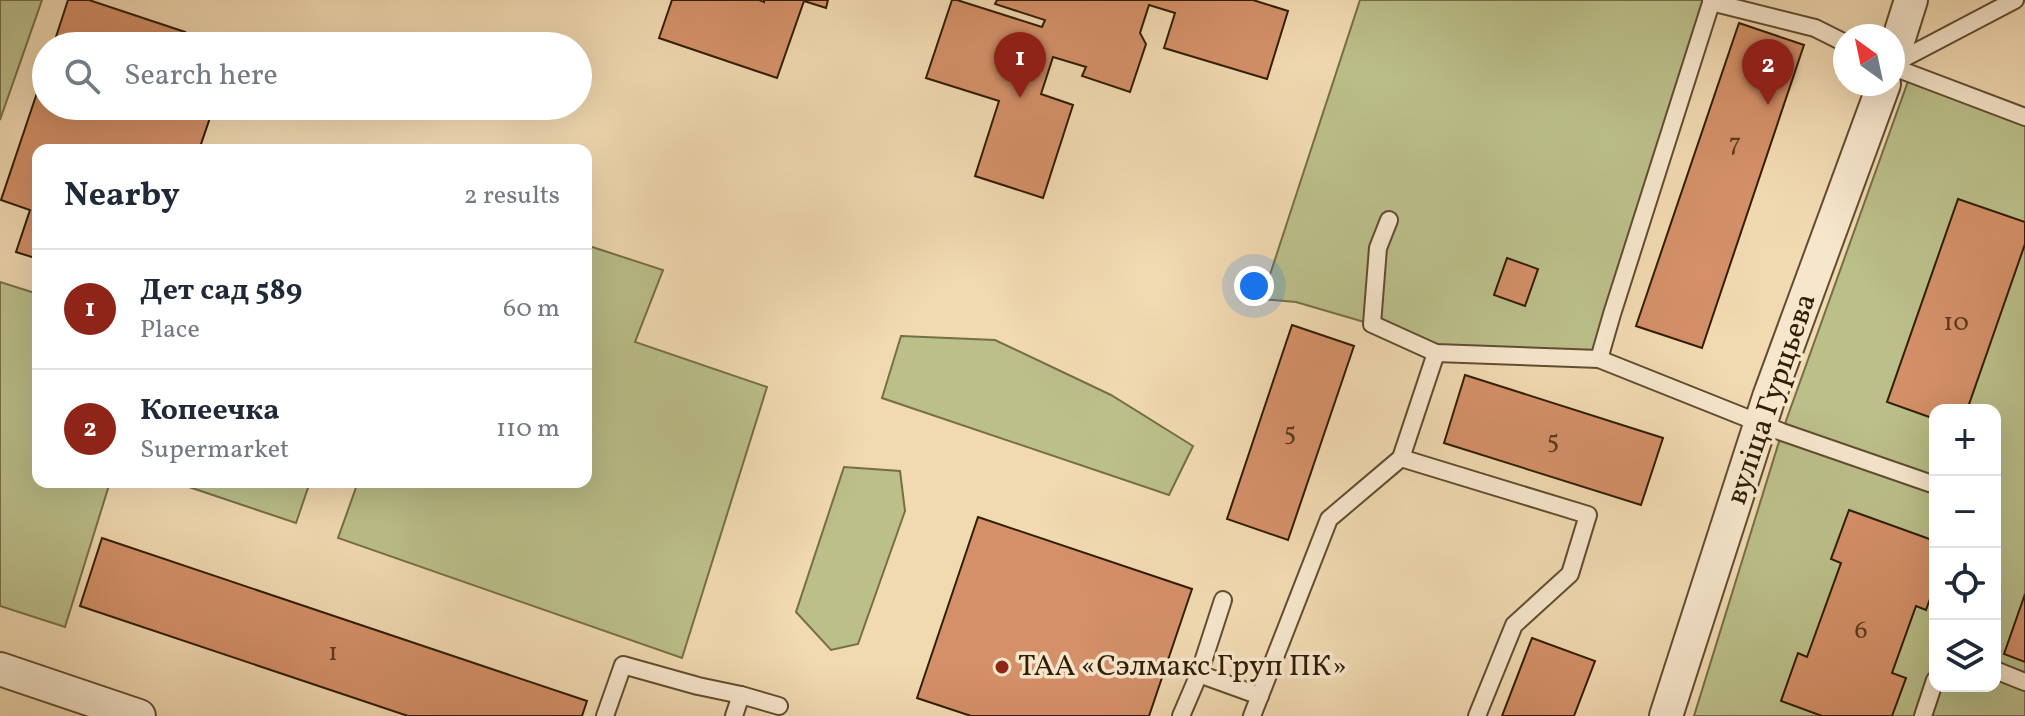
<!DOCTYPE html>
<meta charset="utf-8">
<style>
:root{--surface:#fff;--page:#f6f6f7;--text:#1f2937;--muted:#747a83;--line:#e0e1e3;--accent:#8f2418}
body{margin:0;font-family:Vollkorn,serif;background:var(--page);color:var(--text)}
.controls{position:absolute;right:24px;bottom:24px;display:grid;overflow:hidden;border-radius:16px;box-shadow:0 8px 32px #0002}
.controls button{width:72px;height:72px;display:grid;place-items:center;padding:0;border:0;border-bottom:2px solid var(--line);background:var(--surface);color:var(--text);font:40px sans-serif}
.compass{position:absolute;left:1833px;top:24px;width:72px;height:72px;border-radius:50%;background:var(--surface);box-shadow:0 8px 32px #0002;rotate:327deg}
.you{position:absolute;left:1254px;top:286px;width:28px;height:28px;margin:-20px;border:6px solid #fff;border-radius:50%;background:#1a73e8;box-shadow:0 0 0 12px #1a73e833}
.badge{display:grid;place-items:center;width:52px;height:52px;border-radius:50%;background:var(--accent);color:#fff;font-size:26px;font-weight:700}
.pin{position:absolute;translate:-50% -66px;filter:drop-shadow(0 2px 4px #0008)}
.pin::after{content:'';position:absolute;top:42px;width:28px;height:24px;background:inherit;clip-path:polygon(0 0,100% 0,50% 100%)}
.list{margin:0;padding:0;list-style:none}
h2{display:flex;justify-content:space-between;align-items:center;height:104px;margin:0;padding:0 32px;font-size:34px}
h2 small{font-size:26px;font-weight:400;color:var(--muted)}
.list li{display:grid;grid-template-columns:52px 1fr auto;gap:24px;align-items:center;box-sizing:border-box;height:120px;padding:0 32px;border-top:2px solid var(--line)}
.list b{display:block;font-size:30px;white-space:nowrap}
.list p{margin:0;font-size:26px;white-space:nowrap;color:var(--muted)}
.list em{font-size:26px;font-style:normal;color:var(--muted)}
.icon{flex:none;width:44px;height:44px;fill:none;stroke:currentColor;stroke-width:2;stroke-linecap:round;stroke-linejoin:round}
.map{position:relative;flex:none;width:2025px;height:716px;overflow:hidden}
.search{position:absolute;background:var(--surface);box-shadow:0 8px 32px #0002;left:32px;top:32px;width:560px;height:88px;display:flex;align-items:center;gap:20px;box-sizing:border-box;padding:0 28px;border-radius:44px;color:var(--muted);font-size:30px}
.panel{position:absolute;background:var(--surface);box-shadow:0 8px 32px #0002;left:32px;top:144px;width:560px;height:344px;border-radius:16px}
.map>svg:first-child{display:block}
.green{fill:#bbbf8a;stroke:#766e47;stroke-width:2;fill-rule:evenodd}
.building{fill:#d49068;stroke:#311e04;stroke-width:2}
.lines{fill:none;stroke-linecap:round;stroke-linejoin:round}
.service-casing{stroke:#614d2f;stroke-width:20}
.minor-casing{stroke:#614d2f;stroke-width:36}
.service{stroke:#f6e6cc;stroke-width:16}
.minor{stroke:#f6e6cc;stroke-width:32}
.poi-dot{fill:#8f2418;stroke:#f6e6cc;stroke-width:3}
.labels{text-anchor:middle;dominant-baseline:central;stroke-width:7;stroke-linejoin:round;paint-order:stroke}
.number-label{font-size:26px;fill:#5a3a1d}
.street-label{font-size:30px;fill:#311e04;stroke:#f6e6cc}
.poi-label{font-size:30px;fill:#311e04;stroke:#f6e6cc;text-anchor:start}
</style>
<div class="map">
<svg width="2025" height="716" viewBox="0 0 2025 716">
<rect width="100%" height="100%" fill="#f1d9b1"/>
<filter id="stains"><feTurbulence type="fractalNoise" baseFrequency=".0025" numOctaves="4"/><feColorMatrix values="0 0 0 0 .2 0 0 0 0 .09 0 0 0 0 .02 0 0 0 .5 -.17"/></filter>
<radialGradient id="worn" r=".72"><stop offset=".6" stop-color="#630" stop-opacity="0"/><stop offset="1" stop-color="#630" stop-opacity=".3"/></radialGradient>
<g class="green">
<path d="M0 0H42L0 120Z"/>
<path d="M1360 0H1712L1599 359 1436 353 1371 324 1296 302 1262 299Z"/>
<path d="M1911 73 2025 117V716H1694L1782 432ZM1935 410H1995V686H1935Z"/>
<path d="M586 245 663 270 635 342 767 387 682 658 338 538 358 482H586Z"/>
<path d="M0 282 38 294V482H110L65 627 0 606Z"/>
<path d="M901 336 995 340 1111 395 1193 446 1169 495 882 398Z"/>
<path d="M844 467 900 471 905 511 858 644 831 650 796 612Z"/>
<path d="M174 482H310L296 523Z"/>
</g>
<g class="building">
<path d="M68 0H89L185 32 180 46H53Z"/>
<path d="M672 0H759L764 2V0H828L826 8 804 1 777 78 659 38Z"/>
<path d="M952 0H957L1042 27 1045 20 995 4 997 0H1253L1288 11 1267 79 1164 48 1175 13 1149 5 1140 33 1146 44 1130 92 1082 76 1086 67 1053 57 1041 94 1073 105 1043 198 975 176 999 101 926 78Z"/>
<path d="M1739 23 1804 45 1702 348 1636 326Z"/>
<path d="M46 66V106H214L199 150H38V259L16 252 30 210 1 200Z"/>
<path d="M1958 199 2025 222V244L1967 410H1935V419L1887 402Z"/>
<path d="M1507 258 1538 269 1525 306 1494 295Z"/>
<path d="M1292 325 1354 346 1288 540 1227 519Z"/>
<path d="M1465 375 1663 438 1641 505 1444 443Z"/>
<path d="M1849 510 1935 541V585L1926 610 1916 606 1892 673 1906 678 1892 716H1822L1781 701 1798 653 1807 657 1841 563 1831 559Z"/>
<path d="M978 517 1192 589 1149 716H971L917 698Z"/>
<path d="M102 538 587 701 582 716H408L80 606Z"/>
<path d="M2025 594V662L2004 654Z"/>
<path d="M1532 638 1595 661 1574 716H1502Z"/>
</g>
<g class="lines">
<defs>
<g id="service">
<path d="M1711 2 1815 28 1845 43"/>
<path d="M1893 64 2015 0"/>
<path d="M1893 67 2025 117"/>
<path d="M1389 220 1378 248 1372 324 1436 353 1599 359 1782 432 1935 485"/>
<path d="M1599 359 1612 314 1712 0"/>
<path d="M1401 458 1588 515 1570 574 1514 625 1477 716"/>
<path d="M1223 600 1199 674 1260 696"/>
<path d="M1995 670 2025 682"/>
<path d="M741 695 779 706"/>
<path d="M605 716 623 665 698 686 741 695 734 716"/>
<path d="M1181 716 1199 674"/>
<path d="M1252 716 1329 519 1401 458 1436 353"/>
<path d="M1923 716 1935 680"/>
</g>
<g id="minor">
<path d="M1893 57 1911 0"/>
<path d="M0 669 139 716"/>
<path d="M1666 716 1769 397 1884 84"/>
</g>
</defs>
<use href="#service" class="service-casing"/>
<use href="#minor" class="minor-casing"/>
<use href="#service" class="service"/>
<use href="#minor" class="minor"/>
</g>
<circle class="poi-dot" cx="1002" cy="667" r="8"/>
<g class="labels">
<g class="number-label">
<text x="1735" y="144">7</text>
<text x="1956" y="323">10</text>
<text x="1290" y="433">5</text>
<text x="1553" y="441">5</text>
<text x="1861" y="631">6</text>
<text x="333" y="653">1</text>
</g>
<g class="street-label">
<text transform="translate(1772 399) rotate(-71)">вуліца Гурцьева</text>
</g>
<g class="poi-label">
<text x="1018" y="667">ТАА «Сэлмакс Груп ПК»</text>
</g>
</g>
<rect width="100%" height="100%" filter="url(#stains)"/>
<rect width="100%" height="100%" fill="url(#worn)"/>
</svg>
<div class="controls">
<button>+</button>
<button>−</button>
<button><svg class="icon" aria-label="locate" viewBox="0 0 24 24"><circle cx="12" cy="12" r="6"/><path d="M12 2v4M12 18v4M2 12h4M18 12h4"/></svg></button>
<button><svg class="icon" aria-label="layers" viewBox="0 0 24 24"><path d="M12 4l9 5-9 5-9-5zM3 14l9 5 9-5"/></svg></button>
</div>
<svg class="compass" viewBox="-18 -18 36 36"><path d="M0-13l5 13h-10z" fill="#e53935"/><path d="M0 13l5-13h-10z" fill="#747a83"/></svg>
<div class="you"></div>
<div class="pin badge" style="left:1020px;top:98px">1</div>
<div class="pin badge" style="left:1768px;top:105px">2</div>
<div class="search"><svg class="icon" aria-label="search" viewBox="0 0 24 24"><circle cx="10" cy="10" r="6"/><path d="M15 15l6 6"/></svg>Search here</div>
<section class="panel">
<h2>Nearby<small>2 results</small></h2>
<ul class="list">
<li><span class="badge">1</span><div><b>Дет сад 589</b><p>Place</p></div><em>60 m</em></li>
<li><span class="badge">2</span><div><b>Копеечка</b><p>Supermarket</p></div><em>110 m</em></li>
</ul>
</section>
</div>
